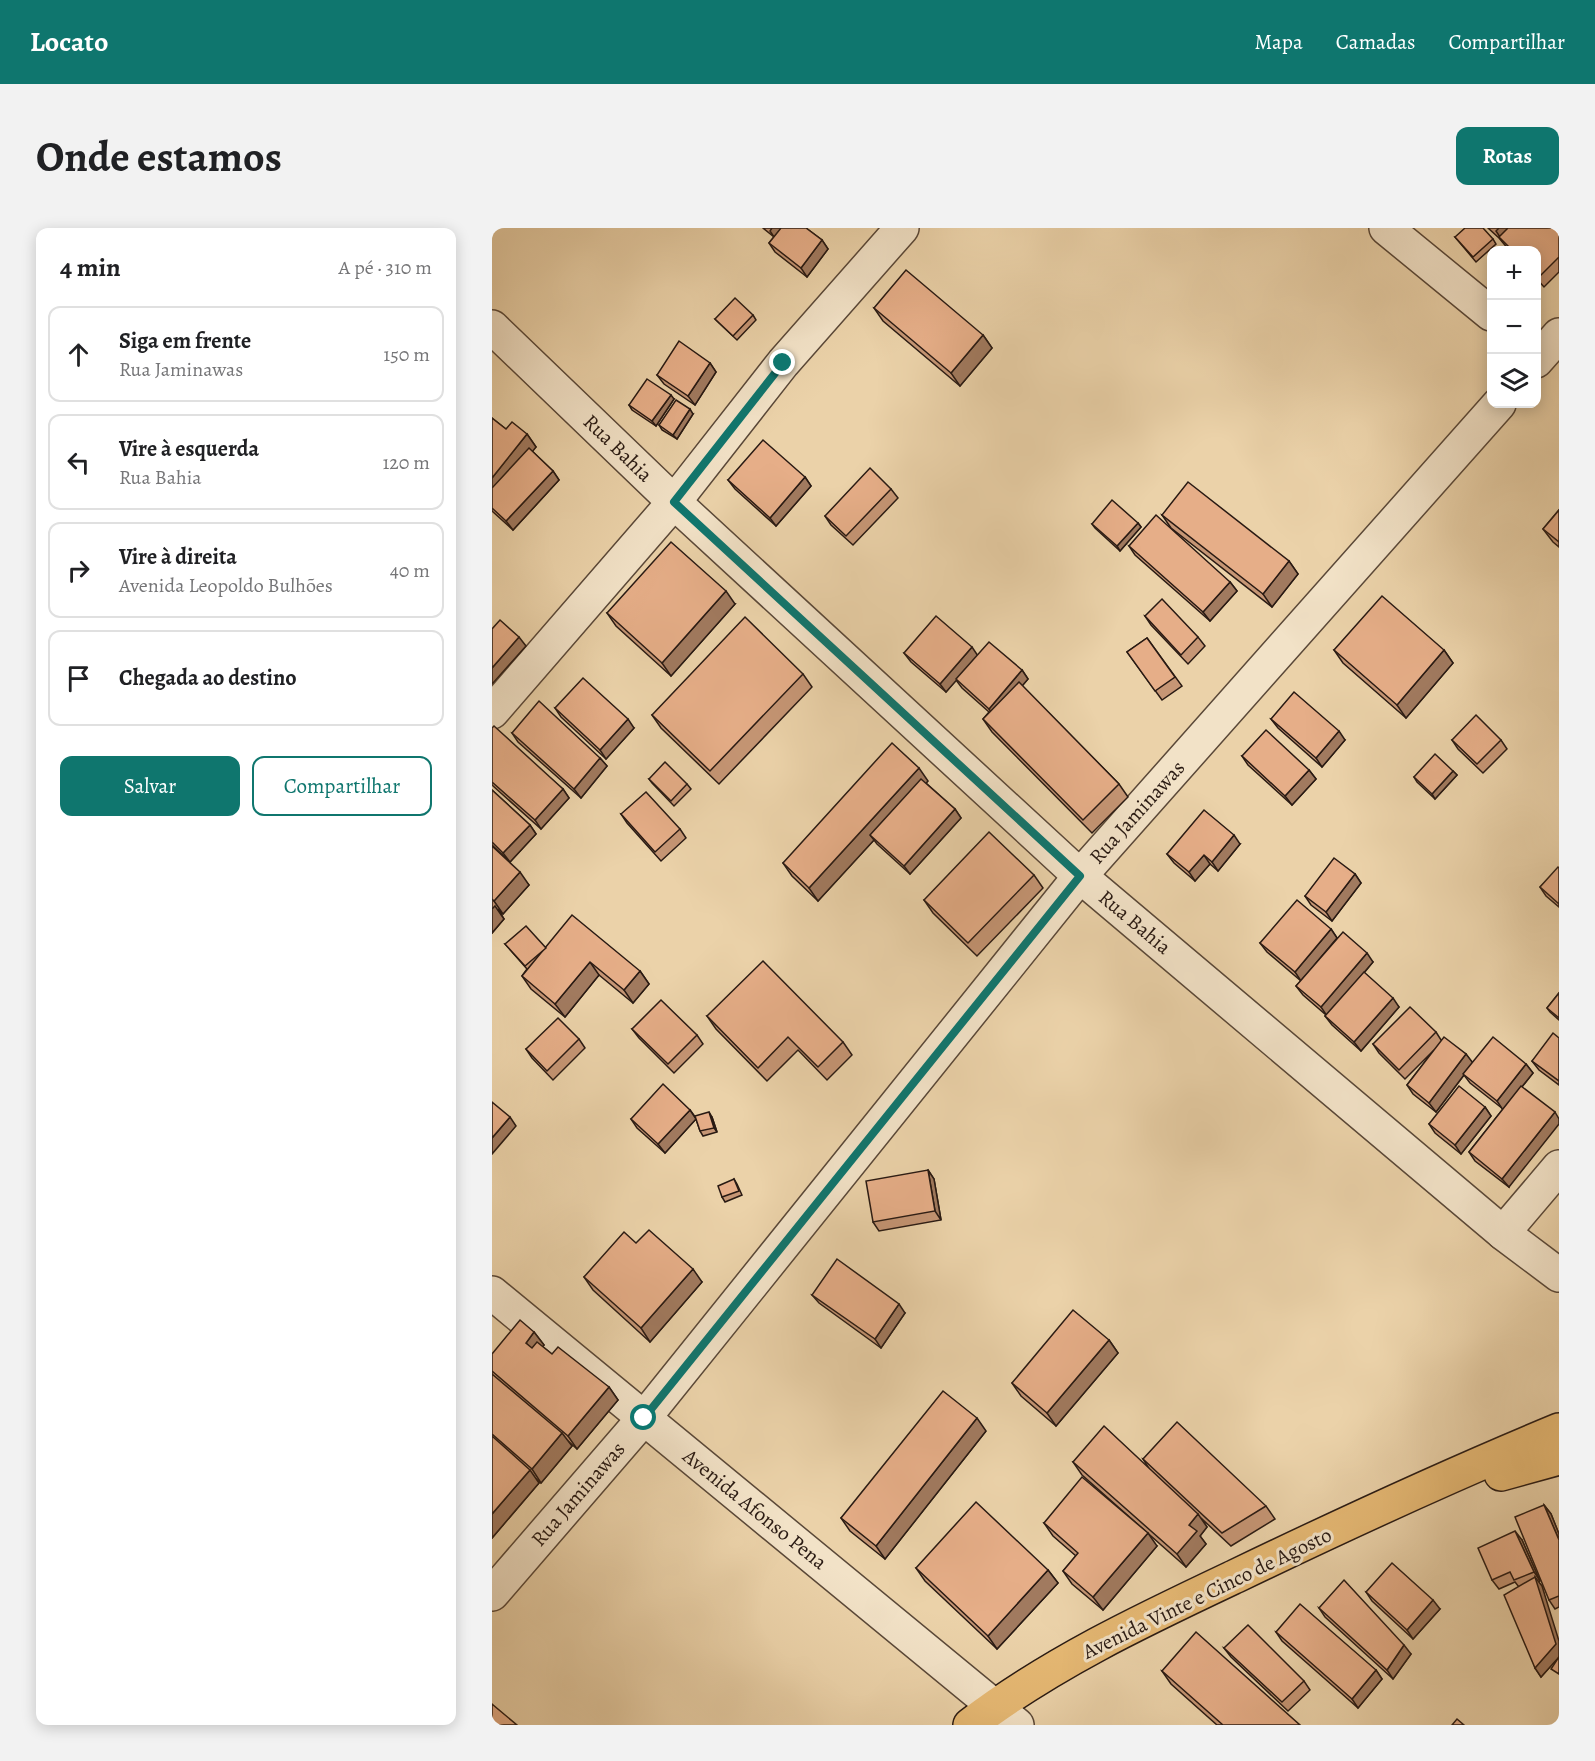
<!DOCTYPE html>
<html lang="pt">
<meta charset="utf-8">
<style>
:root{--surface:#fff;--page:#f2f2f2;--text:#202124;--muted:#757577;--line:#e0e0e0;--accent:#0f766e}
body{margin:0;font-family:Alegreya,serif;background:var(--page);color:var(--text)}
.controls{position:absolute;right:18px;top:18px;display:grid;overflow:hidden;border-radius:12px;box-shadow:0 3px 15px #0003}
.controls button{width:54px;height:54px;display:grid;place-items:center;padding:0;border:0;border-bottom:2px solid var(--line);background:var(--surface);color:var(--text);font:30px sans-serif}
.stop{position:absolute;width:18px;height:18px;margin:-14px;border:4px solid #0f766e;border-radius:50%;background:#fff}
.stop.end{background:#0f766e;border-color:#fff;box-shadow:0 2px 6px #0008}
.list{margin:0;padding:0;list-style:none}
h2{display:flex;justify-content:space-between;align-items:center;height:78px;margin:0;padding:0 24px;font-size:26px}
h2 small{font-size:20px;font-weight:400;color:var(--muted)}
.list li{display:grid;grid-template-columns:39px 1fr auto;gap:18px;align-items:center;box-sizing:border-box;height:96px;margin:0 12px 12px;padding:0 12px;border:2px solid var(--line);border-radius:12px}
.list b{display:block;font-size:22px;white-space:nowrap}
.list p{margin:0;font-size:20px;white-space:nowrap;color:var(--muted)}
.list em{font-size:20px;font-style:normal;color:var(--muted)}
.actions{display:flex;gap:12px;padding:18px 24px}
.actions a{flex:1;padding:14px 0;border:2px solid var(--accent);border-radius:12px;text-align:center;font-size:21px;color:var(--accent)}
.actions .main{background:var(--accent);color:#fff}
.icon{flex:none;width:33px;height:33px;fill:none;stroke:currentColor;stroke-width:2;stroke-linecap:round;stroke-linejoin:round}
.map{position:relative;flex:none;width:1067px;height:1497px;overflow:hidden;border-radius:12px}
header{display:flex;align-items:center;gap:36px;box-sizing:border-box;height:84px;padding:0 30px;background:var(--accent);color:#fff}
header strong{font-size:28px}
nav{display:flex;gap:33px;margin-inline-start:auto;font-size:21px}
.intro{display:flex;align-items:center;justify-content:space-between;box-sizing:border-box;height:144px;padding:0 36px}
h1{margin:0;font-size:42px}
.button{padding:15px 27px;border-radius:12px;background:var(--accent);color:#fff;font-size:21px;font-weight:700}
main{display:flex;gap:36px;padding:0 36px}
aside{flex:1;background:var(--surface);border-radius:12px;box-shadow:0 3px 15px #0003}
.map>svg:first-child{display:block}
.lines{fill:none;stroke-linecap:round;stroke-linejoin:round}
.minor-casing{stroke:#5a4838;stroke-width:36}
.major-casing{stroke:#291a13;stroke-width:36}
.minor{stroke:#f2e2c7;stroke-width:33}
.major{stroke:#e6b974;stroke-width:33}
.wall{fill:#c69675;stroke:#291a13;stroke-width:1.5}
.shaded-wall{fill:#a17a5f;stroke:#291a13;stroke-width:1.5}
.building{fill:#e6ae88;stroke:#291a13;stroke-width:1.5}
.route{stroke:#0f766e;stroke-width:8}
.labels{text-anchor:middle;dominant-baseline:central;stroke-width:6;stroke-linejoin:round;paint-order:stroke}
.street-label{font-size:21px;fill:#291a13;stroke:#f2e2c7}
</style>
<header>
<strong>Locato</strong>
<nav><a>Mapa</a><a>Camadas</a><a>Compartilhar</a></nav>
</header>
<div class="intro"><h1>Onde estamos</h1><a class="button">Rotas</a></div>
<main>
<aside>
<h2>4 min<small>A pé · 310 m</small></h2>
<ul class="list">
<li><svg class="icon" aria-label="ahead" viewBox="0 0 24 24"><path d="M12 20V5M6 11l6-6 6 6"/></svg><div><b>Siga em frente</b><p>Rua Jaminawas</p></div><em>150 m</em></li>
<li><svg class="icon" aria-label="left" viewBox="0 0 24 24"><path d="M17 20v-9H6M10 6l-5 5 5 5"/></svg><div><b>Vire à esquerda</b><p>Rua Bahia</p></div><em>120 m</em></li>
<li><svg class="icon" aria-label="right" viewBox="0 0 24 24"><path d="M7 20v-9h11M14 6l5 5-5 5"/></svg><div><b>Vire à direita</b><p>Avenida Leopoldo Bulhões</p></div><em>40 m</em></li>
<li><svg class="icon" aria-label="arrive" viewBox="0 0 24 24"><path d="M6 21V4h12l-3 4 3 4H6"/></svg><div><b>Chegada ao destino</b></div></li>
</ul>
<div class="actions"><a class="main">Salvar</a><a>Compartilhar</a></div>
</aside>
<div class="map">
<svg width="1067" height="1497" viewBox="0 0 1067 1497">
<rect width="100%" height="100%" fill="#ebd2a9"/>
<filter id="stains"><feTurbulence type="fractalNoise" baseFrequency=".00333" numOctaves="4"/><feColorMatrix values="0 0 0 0 .2 0 0 0 0 .09 0 0 0 0 .02 0 0 0 .5 -.17"/></filter>
<radialGradient id="worn" r=".72"><stop offset=".6" stop-color="#630" stop-opacity="0"/><stop offset="1" stop-color="#630" stop-opacity=".3"/></radialGradient>
<g class="lines">
<defs>
<g id="minor">
<path d="M894 0 999 86"/>
<path d="M0 99 182 274 588 648 1011 1005 1067 1047"/>
<path d="M1044 133 1067 107"/>
<path d="M0 484 182 274 291 135 410 0"/>
<path d="M1011 1005 1067 939"/>
<path d="M0 1065 525 1497"/>
<path d="M0 1366 152 1190 588 648 1007 176"/>
</g>
<g id="major">
<path d="M1009 1246 1067 1230"/>
<path d="M478 1497C559 1435 653 1391 744 1348 850 1297 958 1247 1067 1202"/>
</g>
</defs>
<use href="#minor" class="minor-casing"/>
<use href="#major" class="major-casing"/>
<use href="#minor" class="minor"/>
<use href="#major" class="major"/>
</g>
<g class="wall">
<path d="M271 0H314L330 12 336 21 315 49 283 24 277 15 282 9Z"/>
<path d="M996 0H1063L1067 4V44L1052 59 1044 50V22H1017L1007 10Z"/>
<path d="M963 9 1001 11 1004 16 984 34Z"/>
<path d="M382 80 491 107 500 120 468 158 391 93Z"/>
<path d="M261 87 264 92 245 112 227 95 223 91Z"/>
<path d="M218 135 224 144 203 177 172 156 165 147Z"/>
<path d="M182 171 164 198 140 182 137 177Z"/>
<path d="M201 186 185 211 170 202 167 197Z"/>
<path d="M0 190 14 201 35 206 44 219 40 223 61 243 67 252 21 302 0 283Z"/>
<path d="M313 249 319 258 284 298 243 261 236 252Z"/>
<path d="M399 261 406 270 361 317 339 297 333 288Z"/>
<path d="M1067 282V319L1061 314 1051 301Z"/>
<path d="M670 287 797 333 806 346 780 379 679 300Z"/>
<path d="M646 295 649 299 628 323 603 300 600 296Z"/>
<path d="M637 318 738 354 745 363 718 393 643 327Z"/>
<path d="M243 376 179 448 124 398 115 385Z"/>
<path d="M653 388 706 409 713 418 696 436 659 397Z"/>
<path d="M655 410 690 458 670 472 635 424Z"/>
<path d="M842 422H952L961 435 914 490 851 435Z"/>
<path d="M412 425 485 427 530 442 536 451 530 458 627 556 636 569 600 605 500 504 491 491 497 484 470 460 464 452 454 464 419 434Z"/>
<path d="M311 446 320 459 227 556 169 500 160 487Z"/>
<path d="M63 480 142 500 114 531 69 489Z"/>
<path d="M779 491 853 512 830 539 786 500Z"/>
<path d="M0 500 71 561 77 570 49 601 0 557Z"/>
<path d="M20 505 108 530 115 538 89 570 26 514Z"/>
<path d="M960 512H1009L1015 521 991 545 966 521Z"/>
<path d="M750 528 817 542 824 551 800 577 756 537Z"/>
<path d="M961 543 965 547 943 571 925 554 922 549Z"/>
<path d="M157 551 195 556 199 561 182 578 160 555Z"/>
<path d="M436 553 434 555 463 581 469 590 418 646 385 616 382 612 326 673 300 648 291 635Z"/>
<path d="M0 562 38 597 44 606 18 634 0 617Z"/>
<path d="M129 586 188 601 194 610 169 633 135 595Z"/>
<path d="M748 616 726 643 718 636 703 653 682 635 675 626Z"/>
<path d="M0 618 37 657 11 686 6 681 12 691 0 705Z"/>
<path d="M1067 640V679L1054 668 1048 659Z"/>
<path d="M863 646 869 655 840 693 819 677 813 668Z"/>
<path d="M542 647 551 660 485 728 441 685 432 672Z"/>
<path d="M839 701 845 710 881 734 872 745 907 779 869 823 840 797 833 788 834 787 811 767 804 758 809 753 775 724 768 715Z"/>
<path d="M13 716 53 719 148 743 157 756 141 775 107 747 73 789 39 761 30 748 35 741Z"/>
<path d="M1067 765V792L1058 784 1055 780Z"/>
<path d="M215 788 351 814 360 827 335 852 306 822 275 853 224 801Z"/>
<path d="M140 801 205 807 211 816 182 845 147 810Z"/>
<path d="M944 804 949 812 974 826 980 835 1034 836 1041 845 1030 859 1017 959 983 933 977 924 1011 881 978 855 972 847 944 884 921 866 915 857 942 822 913 851 887 825 881 816Z"/>
<path d="M1067 810V857L1047 842 1040 833Z"/>
<path d="M87 811 93 820 61 852 40 830 34 821Z"/>
<path d="M993 879 999 888 969 926 943 905 937 896Z"/>
<path d="M198 882 204 890 220 889 225 904 211 908 208 903 204 891 173 925 145 900 139 891Z"/>
<path d="M436 942 442 951 449 992 387 1003 381 994Z"/>
<path d="M242 951 245 956 250 967 233 974 230 969Z"/>
<path d="M144 1015 210 1054 158 1114 101 1062 92 1049Z"/>
<path d="M320 1067 413 1085 389 1120 327 1075Z"/>
<path d="M42 1104 52 1117 50 1118 60 1126 117 1159 126 1172 85 1221 76 1213 80 1218 49 1255 43 1250 47 1255 0 1310V1126Z"/>
<path d="M617 1112 626 1125 564 1198 529 1168 520 1155Z"/>
<path d="M494 1203 393 1331 358 1303 349 1290Z"/>
<path d="M651 1231 774 1278 783 1291 739 1318 709 1290 715 1299 708 1308 714 1316 694 1339 590 1247 581 1234 658 1242Z"/>
<path d="M1052 1277 1059 1286 1067 1306V1379L1063 1381 1057 1372Z"/>
<path d="M552 1295 665 1318 611 1382 580 1356 571 1343 584 1328 561 1308Z"/>
<path d="M1030 1312 1048 1353 1046 1354 1050 1358 1067 1429 1049 1449 1043 1440 1027 1359 1023 1354 1007 1361 1000 1352Z"/>
<path d="M424 1340 556 1342 566 1355 505 1421 433 1353Z"/>
<path d="M874 1364 948 1381 921 1411 880 1373Z"/>
<path d="M827 1380 919 1426 901 1451 833 1389Z"/>
<path d="M784 1404 884 1442 890 1451 866 1480 790 1413Z"/>
<path d="M732 1420 812 1453 818 1462 796 1483 739 1429Z"/>
<path d="M670 1443 808 1497H725L679 1456Z"/>
</g>
<g class="shaded-wall">
<path d="M280 0H295L284 12 278 3Z"/>
<path d="M1007 0H1020L1010 12 1004 3Z"/>
<path d="M330 12 336 21 315 49 309 40Z"/>
<path d="M491 107 500 120 468 158 459 145Z"/>
<path d="M218 135 224 144 203 177 196 168Z"/>
<path d="M179 167 182 171 164 198 160 193Z"/>
<path d="M198 181 201 186 185 211 181 207Z"/>
<path d="M35 206 44 219 0 275V250Z"/>
<path d="M61 243 67 252 21 302 14 293Z"/>
<path d="M313 249 319 258 284 298 278 290Z"/>
<path d="M646 295 649 299 628 323 625 318Z"/>
<path d="M797 333 806 346 780 379 771 366Z"/>
<path d="M738 354 745 363 718 393 711 384Z"/>
<path d="M234 363 243 376 179 448 170 435Z"/>
<path d="M27 409 34 418 0 456V440Z"/>
<path d="M480 419 486 428 454 464 448 456Z"/>
<path d="M952 422 961 435 914 490 905 477Z"/>
<path d="M530 442 536 451 503 490 497 481Z"/>
<path d="M136 491 142 500 114 531 108 522Z"/>
<path d="M847 503 853 512 830 539 824 530Z"/>
<path d="M108 530 115 538 89 570 82 561Z"/>
<path d="M427 540 436 553 383 611 378 607 382 612 326 673 317 660Z"/>
<path d="M817 542 824 551 800 577 793 568Z"/>
<path d="M961 543 965 547 943 571 940 566Z"/>
<path d="M71 561 77 570 49 601 43 592Z"/>
<path d="M463 581 469 590 418 646 412 638Z"/>
<path d="M38 597 44 606 18 634 11 625Z"/>
<path d="M742 607 748 616 726 643 720 634Z"/>
<path d="M712 627 718 636 703 653 697 644Z"/>
<path d="M28 644 37 657 11 686 2 673Z"/>
<path d="M863 646 869 655 840 693 834 684Z"/>
<path d="M3 678 12 691 0 705V681Z"/>
<path d="M839 701 845 710 809 753 803 744Z"/>
<path d="M875 725 881 734 835 788 829 779Z"/>
<path d="M98 734 107 747 73 789 63 776Z"/>
<path d="M148 743 157 756 141 775 132 762Z"/>
<path d="M901 770 907 779 869 823 862 814Z"/>
<path d="M974 826 981 835 944 884 937 875Z"/>
<path d="M1034 836 1041 845 1011 882 1005 873Z"/>
<path d="M993 879 999 888 969 926 963 917Z"/>
<path d="M198 882 204 891 173 925 166 916Z"/>
<path d="M217 884 220 889 225 904 222 900Z"/>
<path d="M1063 884 1067 891V896L1017 959 1010 951Z"/>
<path d="M18 889 24 898 0 926V910Z"/>
<path d="M436 942 442 951 449 992 443 983Z"/>
<path d="M201 1041 210 1054 158 1114 149 1100Z"/>
<path d="M407 1076 413 1085 389 1120 383 1111Z"/>
<path d="M42 1104 52 1117 43 1128 34 1115Z"/>
<path d="M617 1112 626 1125 564 1198 555 1185Z"/>
<path d="M117 1159 126 1172 85 1221 76 1208Z"/>
<path d="M485 1190 494 1203 393 1331 384 1318Z"/>
<path d="M70 1205 80 1218 49 1255 40 1241Z"/>
<path d="M38 1242 47 1255 0 1310V1286Z"/>
<path d="M1052 1277 1059 1286 1067 1306V1312Z"/>
<path d="M706 1286 715 1299 708 1308 714 1316 694 1339 685 1326 697 1297Z"/>
<path d="M1023 1303 1030 1312 1048 1353 1042 1344Z"/>
<path d="M656 1305 665 1318 611 1382 601 1369Z"/>
<path d="M556 1342 566 1355 505 1421 496 1408Z"/>
<path d="M1043 1349 1050 1358 1067 1413V1429L1049 1449 1043 1440Z"/>
<path d="M941 1372 948 1381 921 1411 915 1402Z"/>
<path d="M912 1417 919 1426 901 1451 895 1442Z"/>
<path d="M884 1442 890 1451 866 1480 860 1471Z"/>
</g>
<g class="building">
<path d="M289 0H314L330 12 309 40 277 15Z"/>
<path d="M973 0H991L1001 11 981 29 963 9Z"/>
<path d="M1016 0H1063L1067 4V29L1046 50 1044 48V22H1020L1007 9Z"/>
<path d="M414 42 491 107 459 145 382 80Z"/>
<path d="M243 70 261 87 241 108 223 91Z"/>
<path d="M187 113 218 135 196 168 165 147Z"/>
<path d="M155 151 179 167 160 193 137 177Z"/>
<path d="M184 172 198 181 181 207 167 197Z"/>
<path d="M0 190 14 201 20 194 35 206 0 250Z"/>
<path d="M271 212 313 249 278 290 236 252Z"/>
<path d="M37 220 61 243 14 293 0 280V260Z"/>
<path d="M378 240 399 261 354 308 333 288Z"/>
<path d="M696 254 797 333 771 366 670 287Z"/>
<path d="M620 272 646 295 625 318 600 296Z"/>
<path d="M1067 282V314L1051 301Z"/>
<path d="M664 287 738 354 711 384 637 318Z"/>
<path d="M179 314 234 363 170 435 115 385Z"/>
<path d="M890 368 952 422 905 477 842 422Z"/>
<path d="M670 371 706 409 689 427 653 388Z"/>
<path d="M444 388 480 419 448 456 412 425Z"/>
<path d="M253 389 311 446 218 543 160 487Z"/>
<path d="M8 392 27 409 0 440V401Z"/>
<path d="M655 410 683 449 663 463 635 424Z"/>
<path d="M497 414 530 442 497 481 464 451Z"/>
<path d="M91 450 136 491 108 522 63 480Z"/>
<path d="M527 454 627 556 591 592 491 491Z"/>
<path d="M802 464 847 503 824 530 779 491Z"/>
<path d="M47 473 108 530 82 561 20 505Z"/>
<path d="M984 487 1009 512 985 536 960 512Z"/>
<path d="M2 498 71 561 43 592 0 554V500Z"/>
<path d="M774 502 817 542 793 568 750 528Z"/>
<path d="M400 515 427 540 317 660 291 635Z"/>
<path d="M943 526 961 543 940 566 922 549Z"/>
<path d="M173 534 195 556 179 573 157 551Z"/>
<path d="M429 551 463 581 412 638 378 607Z"/>
<path d="M0 562 38 597 11 625 0 614Z"/>
<path d="M154 564 188 601 163 624 129 586Z"/>
<path d="M712 582 742 607 720 634 712 627 697 644 675 626Z"/>
<path d="M497 604 542 647 476 715 432 672Z"/>
<path d="M0 618 28 644 2 673 0 671Z"/>
<path d="M842 630 863 646 834 684 813 668Z"/>
<path d="M1066 639 1067 640V676L1048 659Z"/>
<path d="M805 672 839 701 803 744 768 715Z"/>
<path d="M80 687 148 743 132 762 98 734 63 776 30 748Z"/>
<path d="M34 698 54 720 33 738 13 716Z"/>
<path d="M851 704 875 725 829 779 804 758Z"/>
<path d="M271 733 351 814 326 839 296 809 266 840 215 788Z"/>
<path d="M872 744 901 770 862 814 833 788Z"/>
<path d="M1067 765V790L1055 780Z"/>
<path d="M169 772 205 807 176 836 140 801Z"/>
<path d="M918 779 944 804 907 842 881 816Z"/>
<path d="M66 790 87 811 55 843 34 821Z"/>
<path d="M1061 805 1067 810V853L1040 833Z"/>
<path d="M952 809 974 826 937 875 915 857Z"/>
<path d="M1001 809 1034 836 1005 873 971 846Z"/>
<path d="M171 856 198 882 166 916 139 891Z"/>
<path d="M967 858 993 879 963 917 937 896Z"/>
<path d="M1029 858 1063 884 1010 951 977 924Z"/>
<path d="M0 874 18 889 0 910Z"/>
<path d="M217 884 222 900 208 903 203 888Z"/>
<path d="M436 942 443 983 381 994 374 953Z"/>
<path d="M242 951 247 963 230 969 226 958Z"/>
<path d="M157 1002 201 1041 149 1100 92 1049 132 1004 144 1015Z"/>
<path d="M345 1031 407 1076 383 1111 320 1067Z"/>
<path d="M581 1082 617 1112 555 1185 520 1155Z"/>
<path d="M28 1092 42 1104 34 1115 40 1120 45 1114 60 1126 66 1119 117 1159 76 1208 0 1143V1126Z"/>
<path d="M0 1146 70 1205 40 1241 0 1206Z"/>
<path d="M451 1163 485 1190 384 1318 349 1290Z"/>
<path d="M685 1194 774 1278 730 1305 651 1231Z"/>
<path d="M612 1198 706 1286 697 1297 705 1303 685 1326 581 1234Z"/>
<path d="M0 1208 38 1242 0 1286Z"/>
<path d="M590 1249 656 1305 601 1369 571 1343 586 1325 552 1295Z"/>
<path d="M484 1274 556 1342 496 1408 424 1340Z"/>
<path d="M1052 1277 1067 1312V1368L1057 1372 1023 1289Z"/>
<path d="M1023 1303 1042 1344 1022 1352 1018 1344 1000 1352 986 1320Z"/>
<path d="M900 1335 941 1372 915 1402 874 1364Z"/>
<path d="M1043 1349 1064 1416 1043 1440 1012 1367Z"/>
<path d="M852 1352 912 1417 895 1442 827 1380Z"/>
<path d="M808 1376 884 1442 860 1471 784 1404Z"/>
<path d="M756 1397 812 1453 790 1474 732 1420Z"/>
<path d="M704 1404 808 1497H731L670 1443Z"/>
<path d="M1067 1429V1446L1059 1441Z"/>
<path d="M0 1476 25 1497H0Z"/>
<path d="M965 1491 972 1497H960Z"/>
</g>
<g class="lines">
<path class="route" d="M152 1190 588 648 182 274 291 135"/>
</g>
<g class="labels">
<g class="street-label">
<text transform="translate(126 220) rotate(44)">Rua Bahia</text>
<text transform="translate(645 584) rotate(-48)">Rua Jaminawas</text>
<text transform="translate(643 694) rotate(40)">Rua Bahia</text>
<text transform="translate(86 1266) rotate(-49)">Rua Jaminawas</text>
<text transform="translate(263 1281) rotate(39)">Avenida Afonso Pena</text>
<text transform="translate(715 1365) rotate(-26)">Avenida Vinte e Cinco de Agosto</text>
</g>
</g>
<rect width="100%" height="100%" filter="url(#stains)"/>
<rect width="100%" height="100%" fill="url(#worn)"/>
</svg>
<div class="controls">
<button>+</button>
<button>−</button>
<button><svg class="icon" aria-label="layers" viewBox="0 0 24 24"><path d="M12 4l9 5-9 5-9-5zM3 14l9 5 9-5"/></svg></button>
</div>
<div class="stop" style="left:152px;top:1190px"></div>
<div class="stop end" style="left:291px;top:135px"></div>
</div>
</main>
